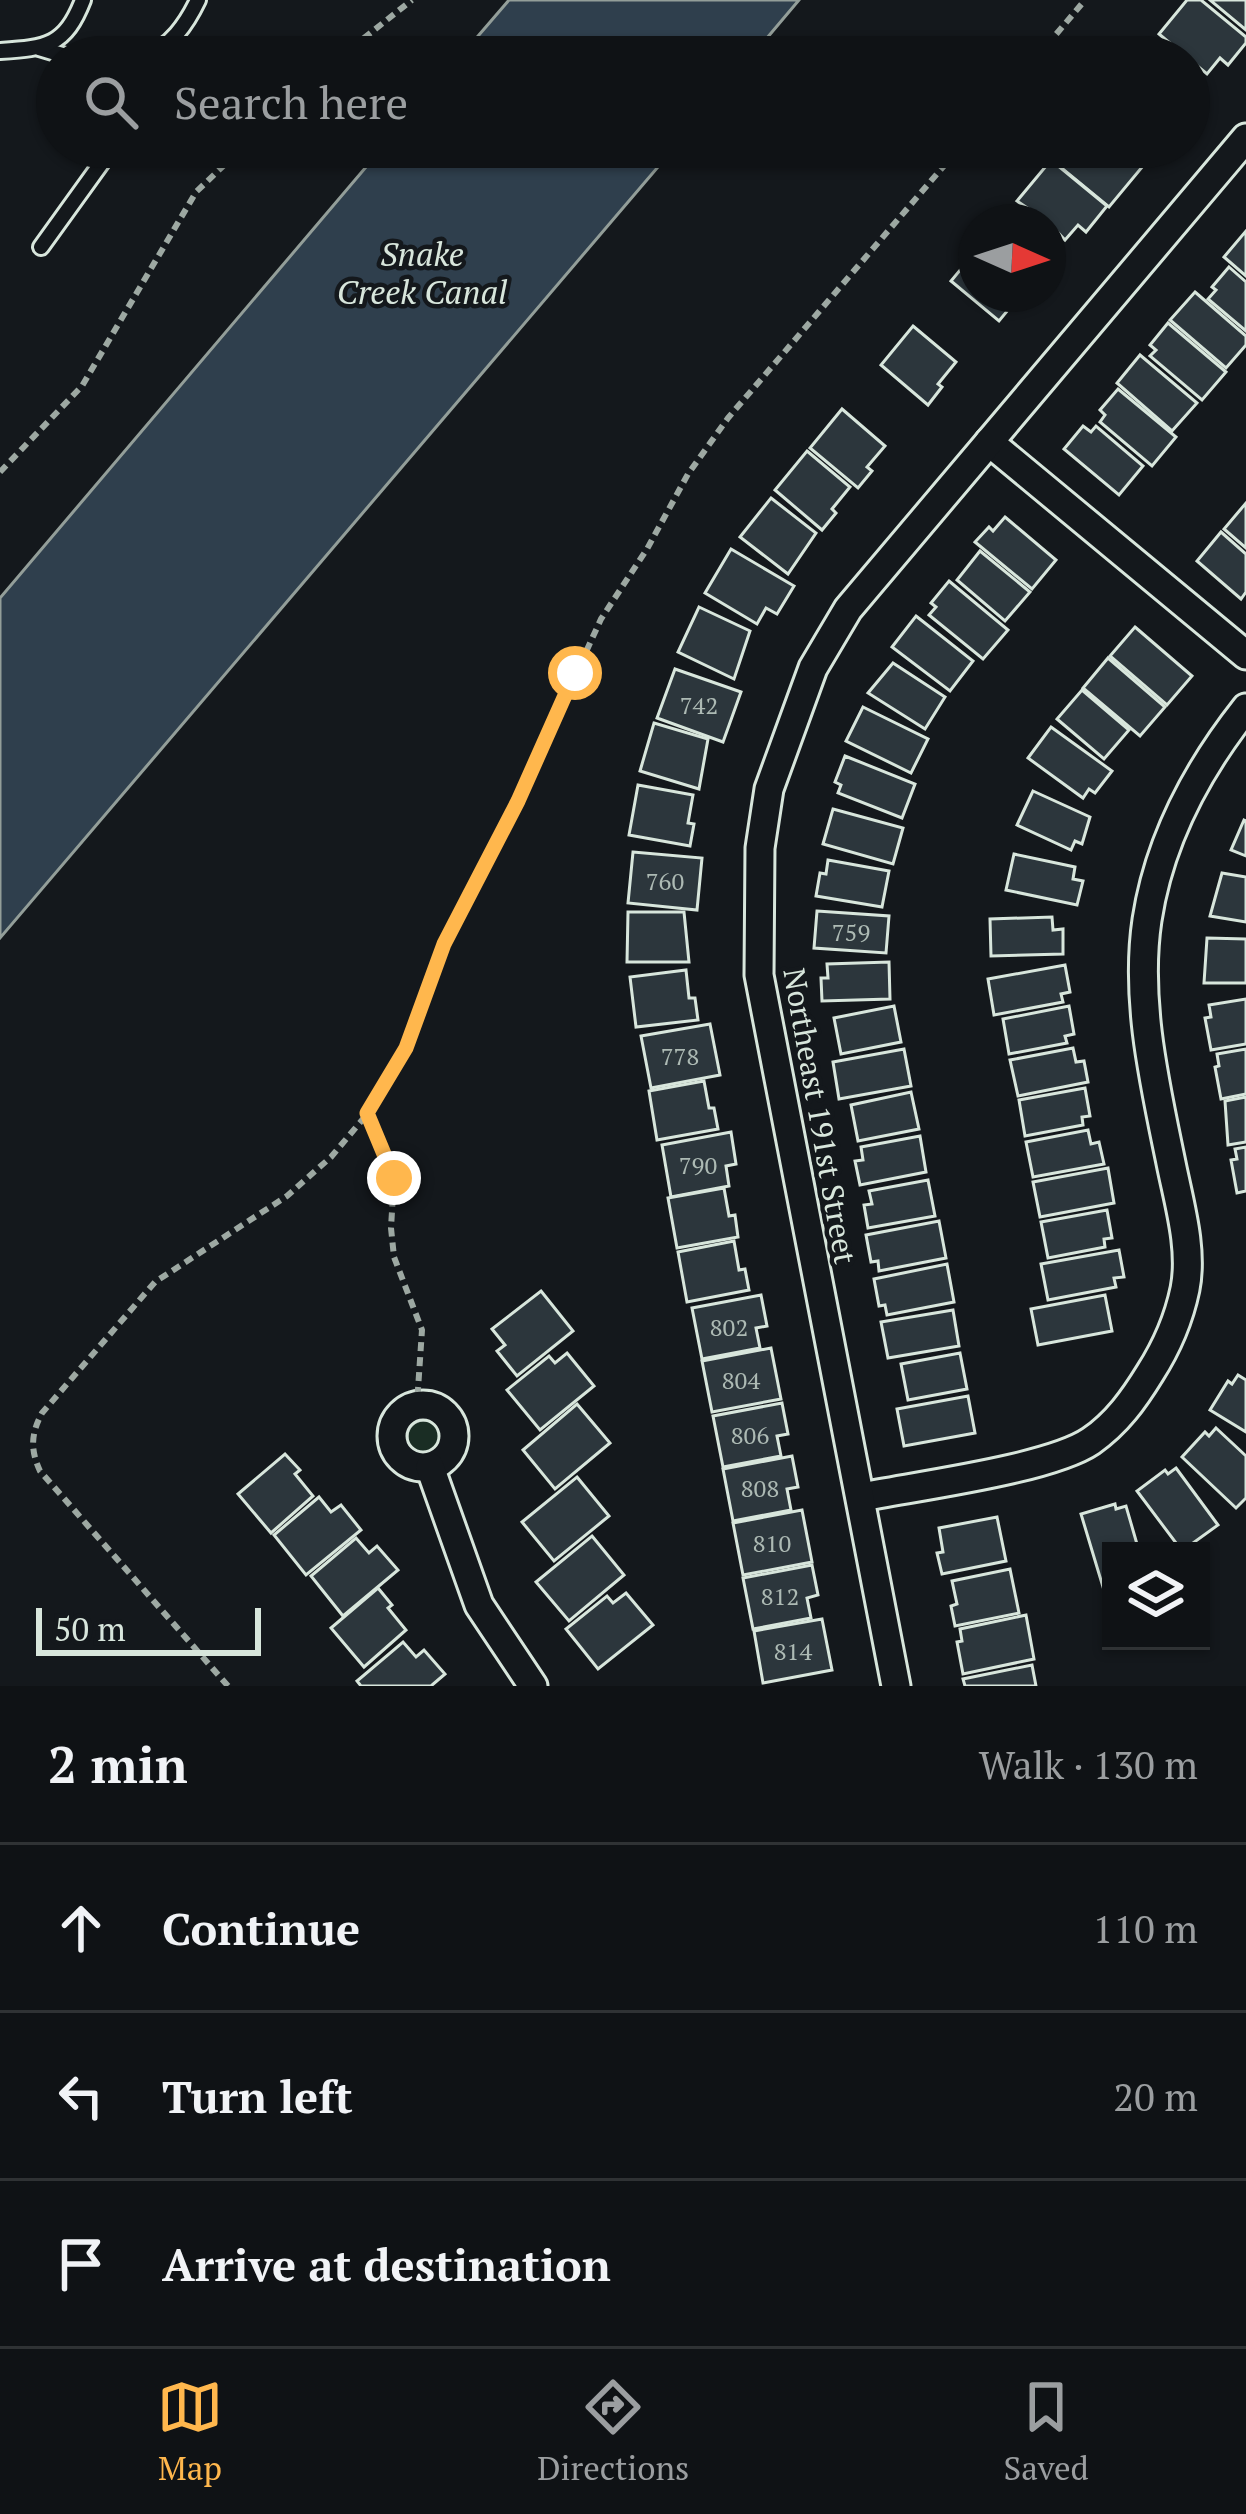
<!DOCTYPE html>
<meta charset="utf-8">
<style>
:root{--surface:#0f1215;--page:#181b1e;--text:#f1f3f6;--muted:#9b9ea0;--line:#2f3234;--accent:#ffb74d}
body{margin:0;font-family:"PT Serif",serif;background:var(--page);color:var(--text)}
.controls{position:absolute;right:36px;bottom:36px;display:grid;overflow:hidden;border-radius:0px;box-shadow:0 3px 9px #0004}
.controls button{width:108px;height:108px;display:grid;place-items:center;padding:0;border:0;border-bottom:3px solid var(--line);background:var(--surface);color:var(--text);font:60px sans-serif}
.compass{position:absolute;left:958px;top:204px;width:108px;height:108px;border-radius:50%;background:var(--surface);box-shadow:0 3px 9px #0004;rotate:93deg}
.scale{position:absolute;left:36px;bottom:30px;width:225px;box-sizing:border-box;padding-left:12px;border:6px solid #d8e6dc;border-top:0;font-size:33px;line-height:42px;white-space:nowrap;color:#d8e6dc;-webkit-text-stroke:9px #14181c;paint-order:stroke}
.stop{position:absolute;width:36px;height:36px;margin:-27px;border:9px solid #ffb74d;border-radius:50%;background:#fff}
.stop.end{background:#ffb74d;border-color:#fff;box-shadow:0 3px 12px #0008}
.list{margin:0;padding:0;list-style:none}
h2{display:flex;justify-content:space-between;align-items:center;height:156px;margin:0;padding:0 48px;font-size:51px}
h2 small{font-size:39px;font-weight:400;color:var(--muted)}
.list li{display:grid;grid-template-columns:78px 1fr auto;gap:36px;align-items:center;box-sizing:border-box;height:168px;padding:0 48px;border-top:3px solid var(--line)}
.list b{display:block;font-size:45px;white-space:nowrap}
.list em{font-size:39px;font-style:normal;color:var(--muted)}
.icon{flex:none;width:66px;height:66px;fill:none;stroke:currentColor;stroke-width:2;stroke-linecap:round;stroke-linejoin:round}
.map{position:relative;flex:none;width:1246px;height:1686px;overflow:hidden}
.search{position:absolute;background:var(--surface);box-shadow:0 3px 9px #0004;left:36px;right:36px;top:36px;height:132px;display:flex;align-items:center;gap:30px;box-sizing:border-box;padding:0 42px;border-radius:66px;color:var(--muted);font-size:45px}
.sheet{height:660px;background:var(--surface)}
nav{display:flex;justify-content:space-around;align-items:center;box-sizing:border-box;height:168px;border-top:3px solid var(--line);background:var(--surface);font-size:33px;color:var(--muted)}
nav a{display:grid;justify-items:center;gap:6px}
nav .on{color:var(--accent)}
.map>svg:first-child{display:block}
.green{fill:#1a2d24;stroke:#939e99;stroke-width:3}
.water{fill:#2f3f4d;stroke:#939e99;stroke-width:3}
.building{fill:#2c363c;stroke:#d8e6dc;stroke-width:3}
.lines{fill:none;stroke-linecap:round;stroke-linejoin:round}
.lane-casing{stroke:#d8e6dc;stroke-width:20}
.street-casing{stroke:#d8e6dc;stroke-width:33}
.path{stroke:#9da8a2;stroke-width:6;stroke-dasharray:9 6;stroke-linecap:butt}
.lane{stroke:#14181c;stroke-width:14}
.street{stroke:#14181c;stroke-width:27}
.route{stroke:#ffb74d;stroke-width:15}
.labels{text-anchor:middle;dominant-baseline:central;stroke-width:9;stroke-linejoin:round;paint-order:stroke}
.number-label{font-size:24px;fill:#adbab4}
.street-label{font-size:30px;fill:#d8e6dc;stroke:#14181c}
.water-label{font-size:33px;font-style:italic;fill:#d8e6dc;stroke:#14181c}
</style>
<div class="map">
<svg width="1246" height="1686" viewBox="0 0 1246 1686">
<rect width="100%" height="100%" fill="#14181c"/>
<circle class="green" cx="424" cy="1437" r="17"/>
<g class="water">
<path d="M509 0H799L751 57H460Z"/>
<path d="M383 147H675L0 938V598Z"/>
</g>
<g class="building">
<path d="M1187 0H1201L1246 37V43L1228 65 1220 58 1207 74 1159 34Z"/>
<path d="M1210 0H1246V30Z"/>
<path d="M1064 147H1120L1143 166 1109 207 1053 161Z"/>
<path d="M1051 160 1107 206 1086 232 1078 225 1065 240 1048 222 1017 201Z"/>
<path d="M1246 231V276L1224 257Z"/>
<path d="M976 251V294H1014L1008 301 1013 304 999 321 951 281Z"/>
<path d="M1229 267 1246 282V331L1208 299 1216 290 1212 287Z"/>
<path d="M1195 292 1246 336V345L1226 368 1170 320Z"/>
<path d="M1168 323 1226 372 1202 400 1150 356 1156 350 1150 345Z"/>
<path d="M913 326 956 362 938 384 942 387 928 405 881 365Z"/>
<path d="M1140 355 1197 403 1172 431 1117 383Z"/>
<path d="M1118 389 1176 437 1152 466 1100 422 1105 415 1100 410Z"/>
<path d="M842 409 885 446 867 467 872 471 858 488 810 448Z"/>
<path d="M1083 426 1091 432 1096 426 1143 466 1119 495 1064 449Z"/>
<path d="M807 451 850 487 832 509 836 513 822 530 775 490Z"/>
<path d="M771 498 816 533 788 574 740 537Z"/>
<path d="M1246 503V548L1224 529Z"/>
<path d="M1005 517 1056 560 1032 589 975 542 989 527 993 531Z"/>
<path d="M1221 532 1246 554V592L1241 599 1197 561Z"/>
<path d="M731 549 794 586 777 614 766 608 757 624 705 593Z"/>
<path d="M980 551 1030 592 1005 621 957 580Z"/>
<path d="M949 581 1008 630 983 659 929 615 936 607 931 603Z"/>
<path d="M699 607 750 631 734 679 678 652Z"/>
<path d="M916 616 973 661 950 691 892 647Z"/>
<path d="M1135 627 1192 676 1167 705 1110 656Z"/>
<path d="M1108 658 1165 707 1140 736 1083 688Z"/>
<path d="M893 663 945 697 925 729 868 693Z"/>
<path d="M675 669 741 692 723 742 657 718Z"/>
<path d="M1082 690 1129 730 1104 759 1057 719Z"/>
<path d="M863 707 928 739 911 773 846 741Z"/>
<path d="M654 723 708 739 699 789 640 771Z"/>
<path d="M1051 727 1112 771 1095 793 1089 789 1083 798 1028 758Z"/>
<path d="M845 756 915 784 902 818 838 793 841 785 835 782Z"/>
<path d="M638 785 693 795 688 823 694 824 690 846 629 835Z"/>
<path d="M1033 791 1090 817 1082 844 1075 841 1071 850 1017 825Z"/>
<path d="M833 809 903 828 893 864 823 844Z"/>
<path d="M1244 820 1246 821V856L1231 850Z"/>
<path d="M633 852 702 858 697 910 628 903Z"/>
<path d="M1014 854 1075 867 1073 879 1083 881 1077 905 1006 890Z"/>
<path d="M828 860 889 871 882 907 816 896 820 873 826 874Z"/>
<path d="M1222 873 1246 877V922L1210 916Z"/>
<path d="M817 911 889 916 886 953 814 948Z"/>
<path d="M628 912H684L689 962H627Z"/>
<path d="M1052 917 1053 930 1063 929V954L991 956 990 919Z"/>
<path d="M1207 938 1246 939V983H1204Z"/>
<path d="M889 962 890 999 822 1001 821 978H828L827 964Z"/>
<path d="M1065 965 1070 992 1061 994 1063 1002 994 1015 988 979Z"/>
<path d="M686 970 689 998H695L698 1020 636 1027 630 977Z"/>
<path d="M1246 999V1044L1211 1050 1205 1018 1211 1017 1209 1005Z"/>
<path d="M894 1006 901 1042 841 1054 834 1018Z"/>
<path d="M1069 1006 1074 1034 1065 1036 1067 1043 1009 1054 1003 1019Z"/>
<path d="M710 1024 720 1075 651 1088 641 1036Z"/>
<path d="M1073 1048 1076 1062 1084 1061 1088 1082 1018 1096 1010 1060Z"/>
<path d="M904 1049 911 1086 839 1099 833 1062Z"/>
<path d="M1246 1049V1094L1221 1099 1215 1067 1219 1066 1217 1054Z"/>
<path d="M704 1081 709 1108H714L718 1129 657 1140 649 1091Z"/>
<path d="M1085 1088 1090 1116 1082 1117 1083 1125 1025 1136 1019 1100Z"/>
<path d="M911 1092 919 1129 858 1141 851 1105Z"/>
<path d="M1246 1097V1142L1228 1145 1225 1101Z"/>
<path d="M1088 1130 1091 1144 1099 1142 1104 1164 1033 1177 1026 1142Z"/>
<path d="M731 1132 736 1164 726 1166 729 1186 671 1197 662 1145Z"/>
<path d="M920 1136 926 1172 860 1185 855 1161 863 1160 861 1147Z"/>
<path d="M1246 1147V1191L1237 1193 1231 1160 1237 1159 1235 1149Z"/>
<path d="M1108 1168 1114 1203 1040 1217 1033 1182Z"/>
<path d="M928 1180 935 1216 868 1228 864 1205 872 1204 869 1191Z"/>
<path d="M724 1188 729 1216 735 1215 738 1237 677 1248 668 1198Z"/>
<path d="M1107 1210 1112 1238 1104 1239 1105 1247 1048 1258 1041 1222Z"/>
<path d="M939 1221 946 1258 879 1271 878 1261 871 1262 866 1235Z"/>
<path d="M734 1241 739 1270 745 1269 749 1290 687 1302 678 1252Z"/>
<path d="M1119 1250 1124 1277 1114 1278 1116 1287 1048 1300 1041 1264Z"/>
<path d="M947 1264 954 1302 887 1315 885 1305 879 1306 874 1279Z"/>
<path d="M541 1291 573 1331 517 1376 497 1351 505 1345 492 1329Z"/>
<path d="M761 1295 767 1326 756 1328 760 1348 702 1359 692 1308Z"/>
<path d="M1105 1295 1112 1331 1038 1345 1031 1309Z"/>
<path d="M953 1310 959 1346 888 1358 881 1322Z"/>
<path d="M771 1348 781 1399 712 1412 702 1361Z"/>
<path d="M567 1353 594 1386 540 1430 507 1390 549 1356 555 1363Z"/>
<path d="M960 1353 967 1389 908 1400 901 1364Z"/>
<path d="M1238 1375 1246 1380V1432L1210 1410 1228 1381 1232 1384Z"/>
<path d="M968 1396 975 1433 904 1446 897 1409Z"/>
<path d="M782 1403 788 1434 777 1436 781 1456 723 1467 713 1416Z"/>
<path d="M577 1404 610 1443 555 1489 523 1450Z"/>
<path d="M1216 1428 1246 1456V1498L1236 1508 1182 1457 1205 1432 1209 1436Z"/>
<path d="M285 1454 300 1470 295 1474 313 1496 271 1533 238 1494Z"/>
<path d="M792 1456 798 1487 787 1489 791 1510 733 1521 723 1469Z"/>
<path d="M1176 1468 1218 1525 1182 1551 1137 1491 1165 1470 1168 1474Z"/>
<path d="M577 1477 609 1516 554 1561 522 1522Z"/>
<path d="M319 1497 331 1512 341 1505 361 1530 306 1575 274 1535Z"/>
<path d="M1115 1504 1116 1509 1126 1506 1139 1551H1111V1585L1103 1587 1081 1514Z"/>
<path d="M802 1510 812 1562 743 1575 733 1523Z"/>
<path d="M997 1517 1006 1561 942 1574 937 1553 943 1552 939 1528Z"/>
<path d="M592 1536 624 1575 569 1621 536 1582Z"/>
<path d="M356 1538 369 1553 377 1546 398 1570 343 1616 311 1576Z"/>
<path d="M812 1565 818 1595 807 1598 811 1618 753 1629 743 1578Z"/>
<path d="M1010 1569 1019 1613 955 1626 951 1606 957 1604 952 1581Z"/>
<path d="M378 1588 392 1605 388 1608 406 1630 364 1667 331 1628Z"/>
<path d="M626 1593 653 1625 598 1669 566 1629 607 1596 613 1603Z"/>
<path d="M1026 1615 1034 1659 963 1674 957 1642 962 1641 960 1629Z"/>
<path d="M822 1619 832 1670 763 1683 754 1631Z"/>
<path d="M403 1642 416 1657 424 1650 445 1674 431 1686H361L357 1681Z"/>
<path d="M1032 1665 1036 1686H965L963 1679Z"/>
</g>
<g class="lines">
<defs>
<g id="lane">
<path d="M39 48 69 57"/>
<path d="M0 51C47 48 65 46 83 0"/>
<path d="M145 57C171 46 186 25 198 0"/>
<path d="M41 247 113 147"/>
</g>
<g id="street">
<path d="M989 442 1246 655"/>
<circle cx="423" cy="1436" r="31"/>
<path d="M430 1467 479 1605 533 1686"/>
<path d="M862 1497C917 1486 1050 1469 1091 1441 1117 1423 1134 1399 1150 1373 1166 1348 1179 1318 1185 1289 1193 1249 1179 1203 1171 1163 1155 1085 1135 1000 1147 920 1159 841 1197 770 1246 708"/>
<path d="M896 1686 759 975 760 848 769 789 813 668 848 609 1246 138"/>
</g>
</defs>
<use href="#lane" class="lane-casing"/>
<use href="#street" class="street-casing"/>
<g class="path">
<path d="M340 57 412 0"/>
<path d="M1037 57 1085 0"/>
<path d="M0 472 82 386 196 192 243 147"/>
<path d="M367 1113 394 1178 391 1228 394 1257 422 1330 417 1404"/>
<path d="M228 1686 40 1471C30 1449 31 1434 42 1413L155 1282 287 1196 331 1157 374 1106 405 1048 444 944 518 801 601 619 647 549 688 474 728 418 960 147"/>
</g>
<use href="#lane" class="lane"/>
<use href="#street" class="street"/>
</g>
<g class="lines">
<path class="route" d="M394 1178 367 1113 406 1048 444 944 518 801 575 673"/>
</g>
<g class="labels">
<g class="number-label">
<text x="699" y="705">742</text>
<text x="665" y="881">760</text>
<text x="851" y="932">759</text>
<text x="680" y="1056">778</text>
<text x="698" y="1165">790</text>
<text x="729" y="1327">802</text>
<text x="741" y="1380">804</text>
<text x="750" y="1435">806</text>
<text x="760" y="1488">808</text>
<text x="772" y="1543">810</text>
<text x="780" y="1596">812</text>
<text x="793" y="1651">814</text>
</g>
<g class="street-label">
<text transform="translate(820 1116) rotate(80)">Northeast 191st Street</text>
</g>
<g class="water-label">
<text x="422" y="253">Snake<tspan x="422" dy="38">Creek Canal</tspan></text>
</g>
</g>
</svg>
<div class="controls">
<button><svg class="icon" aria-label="layers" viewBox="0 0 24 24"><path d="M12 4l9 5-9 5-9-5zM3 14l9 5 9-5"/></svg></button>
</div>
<svg class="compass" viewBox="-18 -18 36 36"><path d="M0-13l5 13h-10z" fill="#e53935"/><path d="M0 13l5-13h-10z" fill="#9b9ea0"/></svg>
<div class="scale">50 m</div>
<div class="stop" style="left:575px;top:673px"></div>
<div class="stop end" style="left:394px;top:1178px"></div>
<div class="search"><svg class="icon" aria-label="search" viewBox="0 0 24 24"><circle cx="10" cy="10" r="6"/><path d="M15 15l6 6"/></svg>Search here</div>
</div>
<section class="sheet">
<h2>2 min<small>Walk · 130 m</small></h2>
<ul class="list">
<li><svg class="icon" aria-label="ahead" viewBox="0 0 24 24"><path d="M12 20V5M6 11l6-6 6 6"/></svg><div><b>Continue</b></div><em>110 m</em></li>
<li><svg class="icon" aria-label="left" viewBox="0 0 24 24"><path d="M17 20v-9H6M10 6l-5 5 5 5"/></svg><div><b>Turn left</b></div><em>20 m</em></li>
<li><svg class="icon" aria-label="arrive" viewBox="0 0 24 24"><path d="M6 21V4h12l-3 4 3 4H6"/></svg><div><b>Arrive at destination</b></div></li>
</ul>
</section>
<nav>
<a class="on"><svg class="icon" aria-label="map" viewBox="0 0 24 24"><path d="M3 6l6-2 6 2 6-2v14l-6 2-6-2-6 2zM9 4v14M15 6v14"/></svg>Map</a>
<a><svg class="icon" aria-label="directions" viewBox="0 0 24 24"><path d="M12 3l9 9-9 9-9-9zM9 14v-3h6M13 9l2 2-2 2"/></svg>Directions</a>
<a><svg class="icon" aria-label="saved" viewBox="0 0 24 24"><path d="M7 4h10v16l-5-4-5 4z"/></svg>Saved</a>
</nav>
